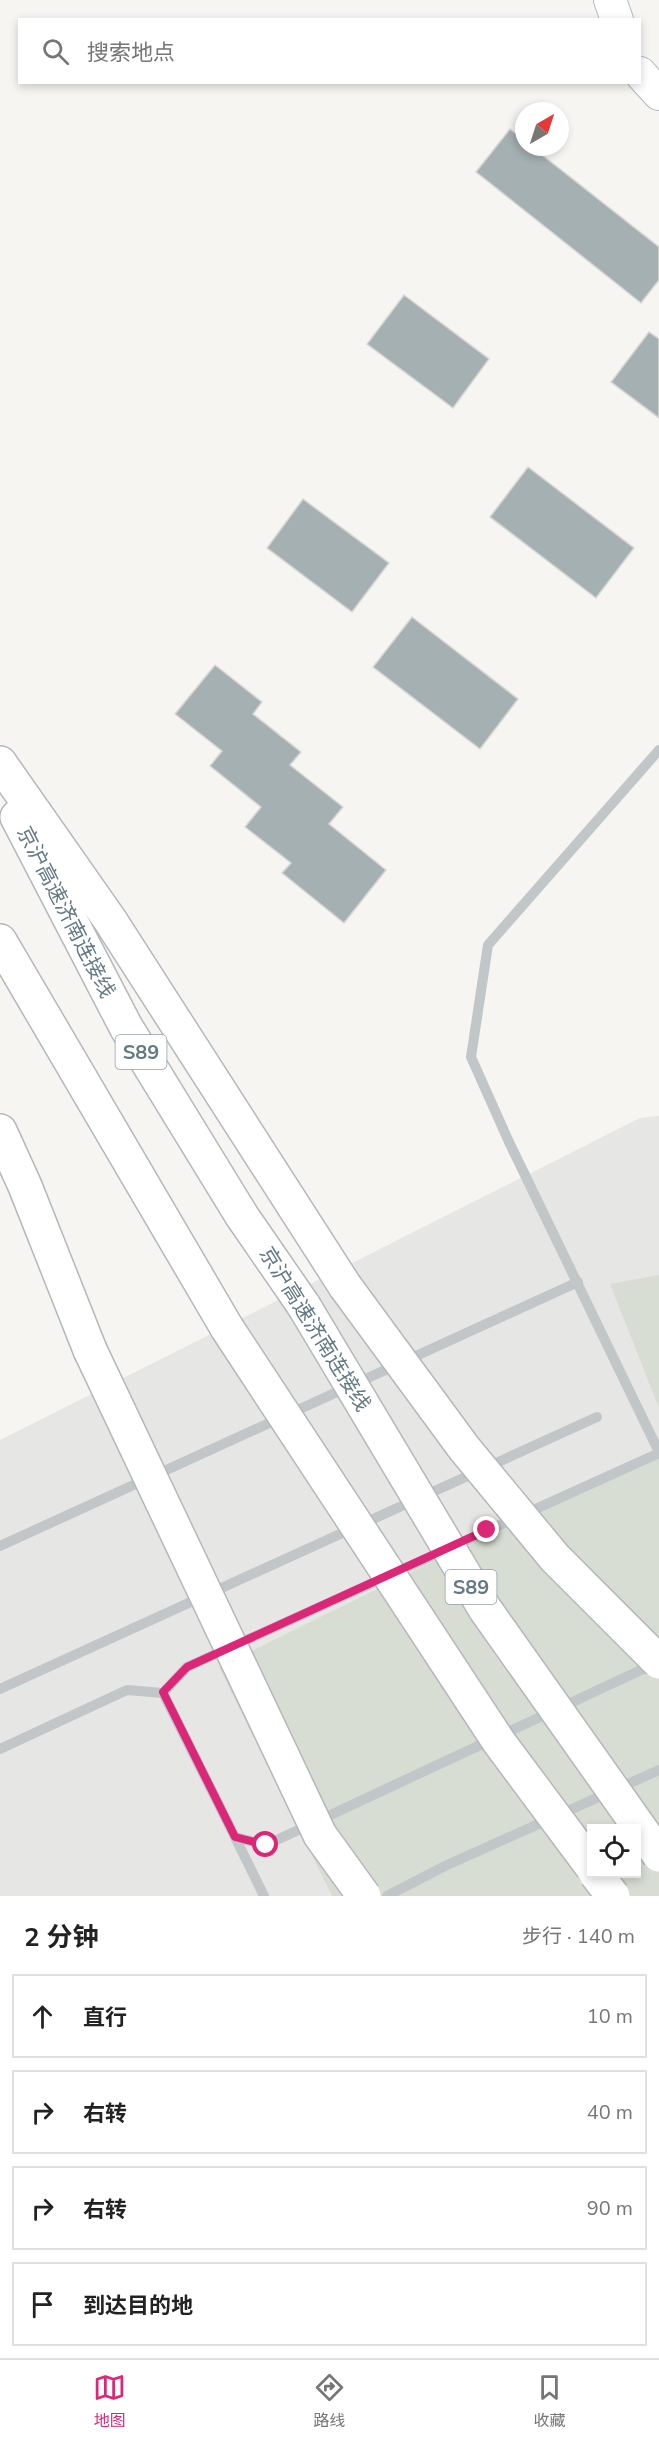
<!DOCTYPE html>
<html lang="zh">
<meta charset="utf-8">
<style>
:root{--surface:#fff;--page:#f6f6f6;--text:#222;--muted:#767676;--line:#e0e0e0;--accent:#db2777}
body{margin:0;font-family:"Nunito Sans","Noto Sans SC",sans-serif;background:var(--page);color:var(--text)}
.controls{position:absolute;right:18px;bottom:18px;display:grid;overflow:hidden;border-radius:0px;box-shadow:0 3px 9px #0003}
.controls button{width:54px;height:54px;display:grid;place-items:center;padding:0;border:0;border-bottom:2px solid var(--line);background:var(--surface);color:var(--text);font:30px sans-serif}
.compass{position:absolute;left:515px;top:102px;width:54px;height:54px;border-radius:50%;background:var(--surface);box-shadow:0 3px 9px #0003;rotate:39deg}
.stop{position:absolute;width:18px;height:18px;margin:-14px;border:4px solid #db2777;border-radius:50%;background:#fff}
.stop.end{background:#db2777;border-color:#fff;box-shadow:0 2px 6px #0008}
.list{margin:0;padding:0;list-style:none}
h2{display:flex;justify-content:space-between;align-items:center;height:78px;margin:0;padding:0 24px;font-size:26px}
h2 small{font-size:20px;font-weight:400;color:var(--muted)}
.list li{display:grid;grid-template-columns:39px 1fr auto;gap:18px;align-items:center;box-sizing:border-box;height:84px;margin:0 12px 12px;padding:0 12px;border:2px solid var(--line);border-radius:0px}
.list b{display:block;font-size:22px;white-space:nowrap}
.list em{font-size:20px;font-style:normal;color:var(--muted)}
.icon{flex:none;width:33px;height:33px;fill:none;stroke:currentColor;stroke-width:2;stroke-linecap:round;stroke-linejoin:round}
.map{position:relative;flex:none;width:659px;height:1896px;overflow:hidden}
.search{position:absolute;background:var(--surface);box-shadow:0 3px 9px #0003;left:18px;right:18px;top:18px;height:66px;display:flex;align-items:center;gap:15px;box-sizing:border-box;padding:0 21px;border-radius:0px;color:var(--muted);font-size:22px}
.sheet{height:462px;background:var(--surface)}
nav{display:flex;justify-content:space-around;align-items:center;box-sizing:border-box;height:84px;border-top:2px solid var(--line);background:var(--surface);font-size:16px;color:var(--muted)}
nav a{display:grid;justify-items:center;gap:3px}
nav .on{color:var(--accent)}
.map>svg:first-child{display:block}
.built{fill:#e6e7e5}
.green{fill:#d7ddd3;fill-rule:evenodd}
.building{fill:#a5b0b3;stroke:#d7d7d5;stroke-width:1.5}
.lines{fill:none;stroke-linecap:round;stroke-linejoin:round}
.secondary-casing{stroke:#b3babd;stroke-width:34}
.highway-casing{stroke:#b4b8ba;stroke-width:36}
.lane{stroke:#c1c6c8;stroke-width:10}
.secondary{stroke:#fff;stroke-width:32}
.highway{stroke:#fff;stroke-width:33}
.highway-bridge-casing{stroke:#b4b8ba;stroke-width:36;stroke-linecap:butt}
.highway-bridge{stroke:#fff;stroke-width:33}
.route{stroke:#db2777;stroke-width:8}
.labels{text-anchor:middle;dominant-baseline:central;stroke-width:6;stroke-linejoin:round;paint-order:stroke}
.shield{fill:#fff;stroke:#92a1a8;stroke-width:1.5}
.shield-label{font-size:20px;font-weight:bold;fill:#647983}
.street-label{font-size:21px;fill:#647983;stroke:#fff}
</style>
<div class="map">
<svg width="659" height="1896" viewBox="0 0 659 1896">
<rect width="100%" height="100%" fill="#f6f5f2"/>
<path class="built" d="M659 1116V1804L592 1828 486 1896H0V1440L640 1118Z"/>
<g class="green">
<path d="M659 1275V1408L610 1284Z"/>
<path d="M659 1450V1896H332L219 1667ZM592 1828H636V1874H592Z"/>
</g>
<g class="building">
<path d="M510 129 524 140V147H532L659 247V280L641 303 476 172Z"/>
<path d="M404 295 489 359 453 408 367 344Z"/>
<path d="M649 332 659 339V418L611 382Z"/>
<path d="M528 467 634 548 596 598 490 517Z"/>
<path d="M303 499 389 563 352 612 267 548Z"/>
<path d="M412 617 518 699 480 749 373 667Z"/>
<path d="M215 665 262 702 253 714 301 752 290 765 343 807 329 824 386 870 344 923 282 873 291 863 245 827 261 807 210 766 222 751 175 714Z"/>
</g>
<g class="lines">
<defs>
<g id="secondary">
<path d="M610 0 617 20"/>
<path d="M640 73 659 94"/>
</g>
<g id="highway">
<path d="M0 763 110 920 345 1286"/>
<path d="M17 817 126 1027 242 1216 304 1306"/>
<path d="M0 941 227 1328"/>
<path d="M0 1131 25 1186 90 1350"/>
</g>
</defs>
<use href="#secondary" class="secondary-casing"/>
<use href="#highway" class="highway-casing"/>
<g class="lane">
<path d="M659 1452 509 1142 471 1057 488 945 659 750"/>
<path d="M0 1546 578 1282"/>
<path d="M656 1663 266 1845 235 1837 163 1693 187 1667 659 1453"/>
<path d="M0 1689 597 1417"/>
<path d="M0 1749 127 1690 163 1693"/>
<path d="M235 1837 264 1896"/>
<path d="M387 1896 445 1866 659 1770"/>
</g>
<use href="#secondary" class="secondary"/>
<use href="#highway" class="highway"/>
<defs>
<g id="highway-bridge">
<path d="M345 1286 464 1448 555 1558 659 1662"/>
<path d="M304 1306 485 1609 659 1855"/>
<path d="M227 1328 499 1742 592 1867"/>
<path d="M90 1350 320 1835 364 1896"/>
<path d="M596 1874 613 1896"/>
</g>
</defs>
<use href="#highway-bridge" class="highway-bridge-casing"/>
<use href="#highway-bridge" class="highway-bridge"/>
</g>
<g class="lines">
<path class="route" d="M266 1845 235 1837 163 1692 187 1667 487 1530"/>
</g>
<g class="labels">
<g class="shield">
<rect x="115.5" y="1035" width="51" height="34" rx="4.5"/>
<rect x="445.5" y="1570" width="51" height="34" rx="4.5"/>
</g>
<g class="shield-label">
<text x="141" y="1052">S89</text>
<text x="471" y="1587">S89</text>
</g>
<g class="street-label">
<text transform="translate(66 912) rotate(63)">京沪高速济南连接线</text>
<text transform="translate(315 1329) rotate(58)">京沪高速济南连接线</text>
</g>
</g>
</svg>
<div class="controls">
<button><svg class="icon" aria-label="locate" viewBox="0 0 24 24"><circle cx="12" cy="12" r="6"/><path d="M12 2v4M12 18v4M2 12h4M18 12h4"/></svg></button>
</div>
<svg class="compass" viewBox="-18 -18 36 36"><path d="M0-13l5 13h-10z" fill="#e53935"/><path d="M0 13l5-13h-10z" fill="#767676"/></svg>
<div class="stop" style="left:266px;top:1845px"></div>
<div class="stop end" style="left:487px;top:1530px"></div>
<div class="search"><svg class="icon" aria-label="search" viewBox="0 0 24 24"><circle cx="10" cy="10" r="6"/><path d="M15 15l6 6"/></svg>搜索地点</div>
</div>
<section class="sheet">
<h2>2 分钟<small>步行 · 140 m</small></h2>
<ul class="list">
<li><svg class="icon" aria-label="ahead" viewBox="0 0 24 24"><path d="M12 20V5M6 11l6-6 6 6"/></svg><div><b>直行</b></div><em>10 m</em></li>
<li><svg class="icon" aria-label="right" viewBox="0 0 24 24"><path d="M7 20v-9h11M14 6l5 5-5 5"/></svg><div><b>右转</b></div><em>40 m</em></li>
<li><svg class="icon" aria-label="right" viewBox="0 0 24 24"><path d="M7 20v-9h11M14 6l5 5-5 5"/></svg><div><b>右转</b></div><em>90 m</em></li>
<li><svg class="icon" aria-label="arrive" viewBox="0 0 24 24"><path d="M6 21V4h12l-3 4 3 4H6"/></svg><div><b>到达目的地</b></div></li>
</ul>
</section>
<nav>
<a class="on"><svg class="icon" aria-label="map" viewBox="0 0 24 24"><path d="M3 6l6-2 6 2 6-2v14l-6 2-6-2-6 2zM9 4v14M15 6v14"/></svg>地图</a>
<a><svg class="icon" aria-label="directions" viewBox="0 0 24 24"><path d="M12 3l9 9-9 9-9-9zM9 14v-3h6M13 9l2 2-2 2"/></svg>路线</a>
<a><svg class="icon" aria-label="saved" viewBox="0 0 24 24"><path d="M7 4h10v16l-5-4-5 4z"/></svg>收藏</a>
</nav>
